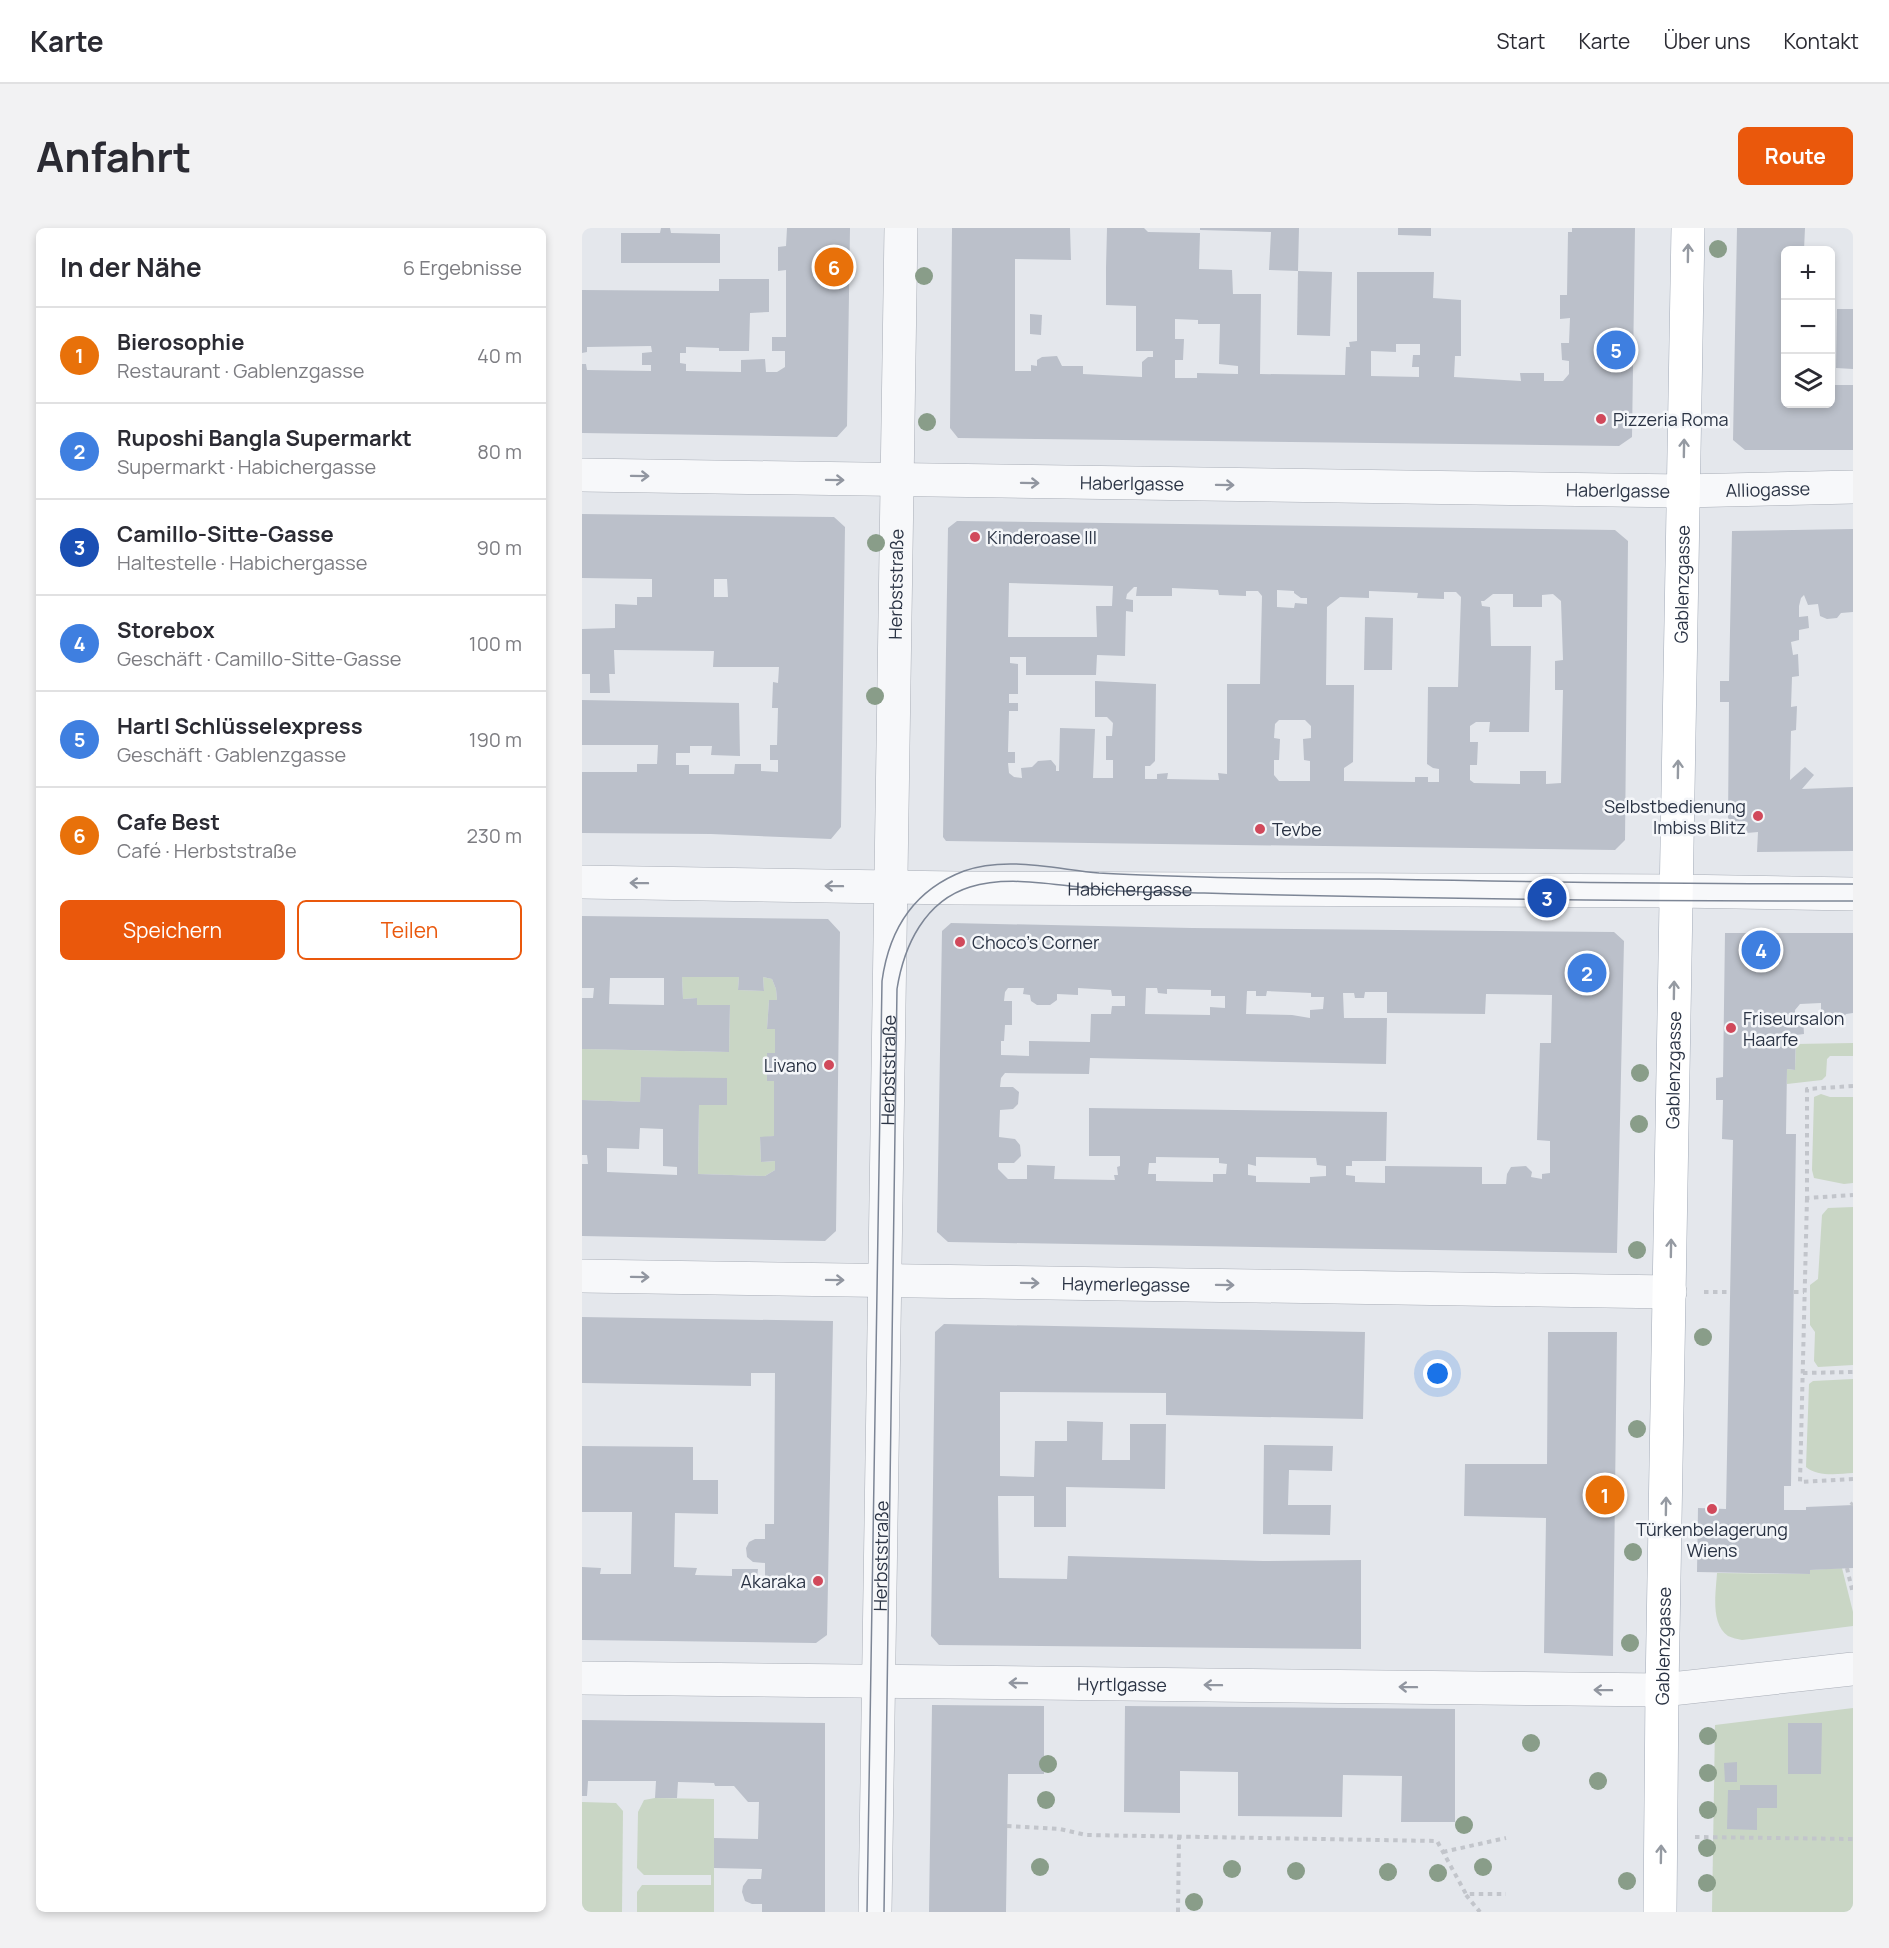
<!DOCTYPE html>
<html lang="de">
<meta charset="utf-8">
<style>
:root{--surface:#fff;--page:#f2f2f3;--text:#2b2b33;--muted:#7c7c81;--line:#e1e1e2;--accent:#ea580c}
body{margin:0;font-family:Manrope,sans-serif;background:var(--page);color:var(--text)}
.controls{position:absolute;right:18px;top:18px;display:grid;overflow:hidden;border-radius:9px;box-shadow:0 3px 9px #0003}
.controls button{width:54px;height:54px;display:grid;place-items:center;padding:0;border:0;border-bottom:2px solid var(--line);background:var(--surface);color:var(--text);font:30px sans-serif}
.you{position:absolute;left:856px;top:1146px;width:21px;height:21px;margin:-15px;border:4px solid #fff;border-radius:50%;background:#1a73e8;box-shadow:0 0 0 9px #1a73e833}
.badge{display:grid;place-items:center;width:39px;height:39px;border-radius:50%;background:var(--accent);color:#fff;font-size:20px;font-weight:700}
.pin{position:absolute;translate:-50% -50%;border:3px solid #fff;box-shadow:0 2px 6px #0006}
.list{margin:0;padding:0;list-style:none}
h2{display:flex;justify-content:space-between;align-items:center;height:78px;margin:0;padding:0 24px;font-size:26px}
h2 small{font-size:20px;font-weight:400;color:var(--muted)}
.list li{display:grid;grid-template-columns:39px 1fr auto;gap:18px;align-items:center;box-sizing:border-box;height:96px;padding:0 24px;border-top:2px solid var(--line)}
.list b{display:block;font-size:22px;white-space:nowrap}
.list p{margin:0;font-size:20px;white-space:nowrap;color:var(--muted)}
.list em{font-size:20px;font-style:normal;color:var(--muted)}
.actions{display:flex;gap:12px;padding:18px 24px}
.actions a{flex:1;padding:14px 0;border:2px solid var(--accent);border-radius:9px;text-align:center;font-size:21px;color:var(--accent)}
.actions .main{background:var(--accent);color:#fff}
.icon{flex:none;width:33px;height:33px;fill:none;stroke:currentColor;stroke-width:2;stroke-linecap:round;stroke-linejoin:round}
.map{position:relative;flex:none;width:1271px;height:1684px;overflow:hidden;border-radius:9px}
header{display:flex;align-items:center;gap:36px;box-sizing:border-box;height:84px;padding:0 30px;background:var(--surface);border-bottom:2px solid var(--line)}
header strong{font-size:28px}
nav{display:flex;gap:33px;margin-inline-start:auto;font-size:21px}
.intro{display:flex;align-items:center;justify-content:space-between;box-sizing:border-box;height:144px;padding:0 36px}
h1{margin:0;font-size:42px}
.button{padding:15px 27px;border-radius:9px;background:var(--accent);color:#fff;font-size:21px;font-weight:700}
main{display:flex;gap:36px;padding:0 36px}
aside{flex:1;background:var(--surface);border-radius:9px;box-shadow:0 3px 9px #0003}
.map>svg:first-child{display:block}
.green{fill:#c9d6c5}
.building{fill:#bbc0ca;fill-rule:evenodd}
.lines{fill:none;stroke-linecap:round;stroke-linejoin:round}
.minor-casing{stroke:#a9aeb7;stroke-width:34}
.major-casing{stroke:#a3abb8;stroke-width:34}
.path{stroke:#c2c5cb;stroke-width:4;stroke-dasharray:4.5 4.5;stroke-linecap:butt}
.minor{stroke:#f7f8fa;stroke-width:33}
.major{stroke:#fff;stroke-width:33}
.tram{stroke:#7d8696;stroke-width:1.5}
.tree{fill:#899d89}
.oneway{stroke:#959aa2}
.oneway2{stroke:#9196a0}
.poi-dot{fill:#d1495b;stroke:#f4f6f9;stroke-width:2}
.labels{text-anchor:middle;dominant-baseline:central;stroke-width:5;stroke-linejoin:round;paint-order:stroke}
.poi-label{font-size:18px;fill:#2b3445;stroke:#f4f6f9;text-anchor:start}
.street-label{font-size:18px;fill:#2b3445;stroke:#f4f6f9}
</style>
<header>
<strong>Karte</strong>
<nav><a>Start</a><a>Karte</a><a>Über uns</a><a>Kontakt</a></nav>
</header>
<div class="intro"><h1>Anfahrt</h1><a class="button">Route</a></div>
<main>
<aside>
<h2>In der Nähe<small>6 Ergebnisse</small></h2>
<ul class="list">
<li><span class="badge" style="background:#e8710a">1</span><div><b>Bierosophie</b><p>Restaurant · Gablenzgasse</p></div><em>40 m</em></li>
<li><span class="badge" style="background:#3f7fe0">2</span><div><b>Ruposhi Bangla Supermarkt</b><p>Supermarkt · Habichergasse</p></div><em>80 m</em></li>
<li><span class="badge" style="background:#1a4fb4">3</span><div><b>Camillo-Sitte-Gasse</b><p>Haltestelle · Habichergasse</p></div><em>90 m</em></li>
<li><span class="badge" style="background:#3f7fe0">4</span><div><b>Storebox</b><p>Geschäft · Camillo-Sitte-Gasse</p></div><em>100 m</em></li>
<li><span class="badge" style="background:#3f7fe0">5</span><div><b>Hartl Schlüsselexpress</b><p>Geschäft · Gablenzgasse</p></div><em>190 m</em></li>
<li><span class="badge" style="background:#e8710a">6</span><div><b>Cafe Best</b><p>Café · Herbststraße</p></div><em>230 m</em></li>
</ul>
<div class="actions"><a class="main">Speichern</a><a>Teilen</a></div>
</aside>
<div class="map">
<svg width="1271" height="1684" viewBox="0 0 1271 1684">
<rect width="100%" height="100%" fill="#e4e7ec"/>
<g class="green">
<path d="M100 749H157L156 762 182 763 181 749 190 751 194 761 195 772H187L185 801H193V825H185L192 853V908L178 910 179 934 193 933V942L183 948 116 946 117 877H145V851L59 849 58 874 0 872V821L147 824 148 777H115V770L101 771Z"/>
<path d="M1271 815V828H1248L1245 831 1244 848 1240 852 1205 856V841L1213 842 1214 816Z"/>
<path d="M1239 866 1248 869H1271V955L1262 956 1232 950 1230 942 1232 869Z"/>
<path d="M1271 979V1137L1236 1139 1232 1133 1233 1104 1228 1097V1057L1236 1051 1240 987 1246 980Z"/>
<path d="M1271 1151V1245C1257 1246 1235 1249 1224 1239L1227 1156 1231 1153Z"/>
<path d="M1260 1340 1271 1384V1398L1160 1412C1156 1411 1150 1410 1146 1408 1128 1396 1134 1363 1135 1345L1228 1346V1342Z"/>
<path d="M1271 1480V1684H1130L1133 1497Z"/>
<path d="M73 1570 132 1571V1684H55V1664L60 1657H129V1647H62L55 1640 56 1584 62 1572Z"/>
<path d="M0 1574 34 1575 41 1583 40 1684H0Z"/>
</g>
<g class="building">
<path d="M79 0H88L89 5 138 6V35H39V5H78Z"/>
<path d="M205 0H268L265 198 255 209 0 205V136H4L5 142 69 143V137H60V125L70 124 69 118 5 119V124L0 125V62L137 63V51H187V84L168 85 167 123H137V120L104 119V125H98V135L104 136V143L159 144V132L183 131 184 144H195L203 139V123H190V109H204V42L196 43V19L204 18Z"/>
<path d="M370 0H488L489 32 433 31V143H449V137L455 138V132L460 129 475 128 480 138H501V146L560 149V134L566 129H571V123H554V78L524 77V40L525 0H562L566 4 618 5 617 41 650 42 651 66H679L678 146 763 147 764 119H768L767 114 775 113V44H852L851 70 879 72V128H873L872 149 939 153 938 145H962V153H981L987 146V133L980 132 979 115H987L988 90 978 91V67H985L986 4H990V0H1053L1050 209 1037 218 376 210 368 200ZM593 91 616 92V96H638L637 136 656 138V146L615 145V150H593V132H601L602 111H593ZM814 116H838V127H831L830 139H837V149L789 148V123L814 124Z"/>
<path d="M618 0H717L716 43 687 42 689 4 618 2Z"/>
<path d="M816 0H849V8L816 7Z"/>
<path d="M1155 0H1223L1222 22H1203V176H1248V157H1271V222H1163L1151 212Z"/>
<path d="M716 43 750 44 748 108 715 107Z"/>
<path d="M1255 81H1271V141L1254 140Z"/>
<path d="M448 86 460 87 459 107 448 106Z"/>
<path d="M0 286 252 289 263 299 259 599 249 611 129 606 0 605V544H55V536H75L76 517H0V472L157 475 158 528 129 527 130 518H108V525H94V537H107V546H152L153 536H179V543L196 544V532H188V517H195L196 480H190L191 454 196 455 197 439H131L132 423 32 422 33 446H27L28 465H8V446H0V401L33 400V376L55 377V369H70V351L0 350ZM132 351H145L146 369H132Z"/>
<path d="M375 293 1033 302 1046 313 1043 612 1033 622 364 613 361 609 366 300ZM427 355 531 358 530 378H514L515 409H426ZM552 359H555L554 368H590V360L636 362 637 367 664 368V363H676L680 368 678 456H645V546L636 545 637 552 585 551 586 545 575 546V551H563V538H568L573 533 574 456 513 453V489H525L531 495 530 508H524V532H531V550H511L513 501 478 500 477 543H474V538L469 532 456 533 450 539 439 540 440 550 432 549 427 545 426 535H433V524H426L427 483H436V475H427V466H436V436L428 435V429H444V447H514L515 427 543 428 544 383 551 384V372L544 371 545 366ZM695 362 712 363V365L719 370H725V376L713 375 712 380 695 379ZM787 363 836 365 835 370 862 371V364H874L879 369 876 459H846L845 536 851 540 857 541V554H846V549H833V554L762 553V540L771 534 772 457H744L745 379 758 369 787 370ZM911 366H931V379H960V367L971 366 979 373 981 432 973 433V462H981L979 555 964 556V543H938V556L892 555 888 552V537H895L896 514H888V498L894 494H908L907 504H947L949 418H909L908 379 900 378 899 373H902ZM697 492H723L729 498V510L721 511 722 532 728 533V553H697L692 547V532H697L698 511 692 510 693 496Z"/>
<path d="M1271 301V384L1259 385 1255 390 1245 391 1238 388 1236 376 1226 377 1222 367 1219 370 1217 378V389L1226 388 1227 400 1217 402V412L1209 414 1211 427 1216 426 1217 448 1210 449 1209 479 1215 478 1214 502 1209 503 1208 552 1223 539 1232 547 1220 561 1271 559V623L1175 624 1176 604 1165 605 1163 593 1146 595 1147 474H1138V453H1147L1150 303Z"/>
<path d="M783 389 811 390 810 442H782Z"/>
<path d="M0 688 246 691 258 704 254 1003 243 1013 0 1008V936H6L5 927H0V872L58 874 59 849 145 850V877H117L116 946 183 948 193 942V933L179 934 178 909 192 908V853H185V825H193V801H185L187 772H195L194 761 190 751 181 749 182 763 156 762 157 749H100L101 771 115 770V777H148L147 824 0 821V770H11L12 760H0ZM28 750H82V777L27 776ZM58 900 81 901V938L95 939V947L25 944V920L57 921Z"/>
<path d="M369 695 610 700 1032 704 1042 713 1035 1025 366 1014 355 1004 360 703ZM426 760H442L441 766 448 767 449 773 455 777H468L475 772V766L496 767V760L529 762 530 768H543V778H530L529 786H509L508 814 447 813V828L419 827V813H422L423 797H430V773H422L423 764ZM564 760H575L576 765 585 766V761L629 762V768H643V780L628 779V787L563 786ZM665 763H674V768H684L685 763 729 765V769H742L741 781 728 782V790L710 787 664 786ZM783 764H805V785L903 786 904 766 970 767 969 815H958L955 912 968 913V945L960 946V951L949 949 950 944 944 938 929 939 925 946 924 956H900V939L803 938V955L773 954V948L764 947V938H770V933H804L805 884 507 880V928H538V938L535 939 536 947H532L533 952 472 951 473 938 445 937V951H426L416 941V935H432L439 928 438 917 433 911 417 909 418 882 431 881 436 876 437 864 431 859H418L419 850 423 845 507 846 508 830 804 836 805 790H762L761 765H772L773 770H782ZM574 929 637 930V935L645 936 644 946H631V954L574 953V946H566L567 935H574ZM674 929 734 930 735 937 744 938V948L728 949V955L674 954V948L666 947V936L674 938Z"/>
<path d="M1143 705H1271V785L1264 786 1258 794H1247L1239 786V775L1218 776 1213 782V790H1221L1222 806 1214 807 1213 842 1205 841 1204 906H1214L1209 1258H1202V1282H1224V1279L1271 1277V1340L1228 1342V1346L1115 1344 1116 1280 1144 1281 1151 912 1140 911 1141 872H1134V850L1141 849Z"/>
<path d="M0 1089 251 1093 245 1407 234 1415 0 1412V1339L19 1340 18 1346H49L50 1284H0V1218L111 1219V1252H136V1286L93 1285 92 1339 115 1340 113 1347 150 1348V1341H176L175 1349H183V1335L171 1334 165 1329 164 1320 167 1314 173 1311H183V1296H192L193 1145H169V1158L0 1155Z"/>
<path d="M362 1096 783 1104 781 1191 584 1187V1165L418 1164V1248L452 1249 453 1213H485V1193L521 1194 520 1232H548V1196H584L583 1261 484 1259V1299H452V1268H416L417 1350 485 1351 486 1328 681 1333 779 1332V1421L357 1417 349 1408 353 1104Z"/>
<path d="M966 1104H1035L1031 1428 962 1425 964 1290 882 1288 883 1236H965Z"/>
<path d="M682 1217 751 1218 750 1243 707 1242 706 1277H749L748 1307 681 1306Z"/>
<path d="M350 1477 462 1478V1546H426L424 1684H347Z"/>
<path d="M543 1478 873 1481V1594H819L820 1548 761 1547 760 1589 656 1588V1544L598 1543V1585L542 1584Z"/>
<path d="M0 1492 243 1495V1684H180V1676H170L163 1673 160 1664 161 1658 166 1651H179L180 1641 132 1640V1610L176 1611 177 1574H166L152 1558H133L132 1555 96 1554 95 1570H73L74 1553H6L5 1568H0Z"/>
<path d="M1206 1495H1240L1239 1546H1206Z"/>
<path d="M1155 1534V1554H1143L1142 1535Z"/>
<path d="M1158 1557H1195V1580H1175V1602L1145 1601 1146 1562H1158Z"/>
</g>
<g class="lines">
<defs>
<g id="minor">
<path id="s1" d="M0 247 1101 263 1271 259"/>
<path id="s2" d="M0 654 374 660 1094 663 1271 666"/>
<path id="s3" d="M0 1048 1088 1064"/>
<path id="s4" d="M0 1450 1080 1462 1271 1441"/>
<path id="s5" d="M293 1684 319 0"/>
</g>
<g id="major">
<path id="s6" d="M1078 1684 1080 1462 1106 0"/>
</g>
</defs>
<use href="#minor" class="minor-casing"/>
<use href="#major" class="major-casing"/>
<g class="path">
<path d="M1271 858 1225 861V970L1271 967"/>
<path d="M1225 970 1218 1254 1271 1251"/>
<path d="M1122 1064H1149"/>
<path d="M1212 1064H1222"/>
<path d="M1221 1145 1271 1144"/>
<path d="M1269 1277 1271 1275"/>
<path d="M1265 1340 1271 1366"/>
<path d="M425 1598 478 1601 504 1607 855 1613 884 1666H924"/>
<path d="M1113 1609 1271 1611"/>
<path d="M861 1624 924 1610"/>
<path d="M884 1667 898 1684"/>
<path d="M596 1684 597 1609"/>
</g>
<use href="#minor" class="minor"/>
<use href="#major" class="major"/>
<g class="tram">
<path d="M285 1684 300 753C307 702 332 662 382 643 424 628 473 641 517 645 551 647 586 648 621 649 679 651 738 651 797 651 955 654 1113 656 1271 656"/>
<path d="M302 1684 315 761C322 717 343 673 388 659 429 646 483 659 525 662 557 665 590 664 622 665 838 671 1055 673 1271 673"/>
</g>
</g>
<g class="tree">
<circle cx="1136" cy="21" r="9"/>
<circle cx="342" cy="48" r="9"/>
<circle cx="345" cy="194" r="9"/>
<circle cx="294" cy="315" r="9"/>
<circle cx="293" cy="468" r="9"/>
<circle cx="1058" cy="845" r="9"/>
<circle cx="1057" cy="896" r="9"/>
<circle cx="1055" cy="1022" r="9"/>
<circle cx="1121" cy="1109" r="9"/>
<circle cx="1055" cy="1201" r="9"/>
<circle cx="1051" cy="1324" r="9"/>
<circle cx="1048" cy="1415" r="9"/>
<circle cx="1126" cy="1508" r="9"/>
<circle cx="949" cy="1515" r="9"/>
<circle cx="466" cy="1536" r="9"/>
<circle cx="1126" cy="1545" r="9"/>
<circle cx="1016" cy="1553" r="9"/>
<circle cx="464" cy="1572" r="9"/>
<circle cx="1126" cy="1582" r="9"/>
<circle cx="882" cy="1597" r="9"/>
<circle cx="1125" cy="1620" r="9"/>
<circle cx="458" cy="1639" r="9"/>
<circle cx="901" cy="1639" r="9"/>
<circle cx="650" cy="1641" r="9"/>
<circle cx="714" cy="1643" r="9"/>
<circle cx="806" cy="1644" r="9"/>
<circle cx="856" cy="1645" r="9"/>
<circle cx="1045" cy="1653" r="9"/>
<circle cx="1125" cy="1655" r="9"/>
<circle cx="612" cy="1674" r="9"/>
</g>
<defs><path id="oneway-shaft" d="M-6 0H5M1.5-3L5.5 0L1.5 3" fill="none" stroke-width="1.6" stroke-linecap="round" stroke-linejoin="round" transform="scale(1.5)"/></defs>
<g class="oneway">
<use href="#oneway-shaft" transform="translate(1106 25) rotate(-89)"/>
<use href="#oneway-shaft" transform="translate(1102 220) rotate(-89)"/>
<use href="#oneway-shaft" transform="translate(1096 541) rotate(-89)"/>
<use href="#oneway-shaft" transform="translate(1092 762) rotate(-89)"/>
<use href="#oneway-shaft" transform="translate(1089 1020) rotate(-89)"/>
<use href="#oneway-shaft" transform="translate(1084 1278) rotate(-89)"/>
<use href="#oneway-shaft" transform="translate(1079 1626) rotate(-89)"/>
</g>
<g class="oneway2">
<use href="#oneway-shaft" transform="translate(58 248) rotate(1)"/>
<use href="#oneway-shaft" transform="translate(253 252) rotate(1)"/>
<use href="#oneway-shaft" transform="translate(448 255) rotate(1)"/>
<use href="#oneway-shaft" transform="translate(643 257) rotate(1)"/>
<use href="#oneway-shaft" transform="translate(57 655) rotate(-179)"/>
<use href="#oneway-shaft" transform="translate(252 658) rotate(-179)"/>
<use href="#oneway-shaft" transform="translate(58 1049) rotate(1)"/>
<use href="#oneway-shaft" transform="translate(253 1052) rotate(1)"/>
<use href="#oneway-shaft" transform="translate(448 1055) rotate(1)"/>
<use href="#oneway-shaft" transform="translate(643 1057) rotate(1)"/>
<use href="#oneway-shaft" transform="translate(436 1455) rotate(-179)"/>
<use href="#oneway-shaft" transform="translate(631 1457) rotate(-179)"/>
<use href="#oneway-shaft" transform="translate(826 1459) rotate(-179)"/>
<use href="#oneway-shaft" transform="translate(1021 1462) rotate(-179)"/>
</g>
<g class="poi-dot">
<circle cx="1019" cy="191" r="6"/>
<circle cx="393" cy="309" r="6"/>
<circle cx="1176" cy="588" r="6"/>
<circle cx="678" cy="601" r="6"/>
<circle cx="378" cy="714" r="6"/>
<circle cx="1149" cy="800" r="6"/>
<circle cx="247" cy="837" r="6"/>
<circle cx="1130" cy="1281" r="6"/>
<circle cx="236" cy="1353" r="6"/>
</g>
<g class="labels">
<g class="poi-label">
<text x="1031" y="191">Pizzeria Roma</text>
<text x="405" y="309">Kinderoase III</text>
<text x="1164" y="578" text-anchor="end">Selbstbedienung<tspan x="1164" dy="21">Imbiss Blitz</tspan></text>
<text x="690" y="601">Tevbe</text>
<text x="390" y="714">Choco's Corner</text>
<text x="1161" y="790">Friseursalon<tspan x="1161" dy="21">Haarfe</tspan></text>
<text x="235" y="837" text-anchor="end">Livano</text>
<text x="1130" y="1301" text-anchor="middle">Türkenbelagerung<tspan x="1130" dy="21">Wiens</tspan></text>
<text x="224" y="1353" text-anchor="end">Akaraka</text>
</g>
<g class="street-label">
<text stroke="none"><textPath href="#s1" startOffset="550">Haberlgasse</textPath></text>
<text stroke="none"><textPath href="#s1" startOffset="1186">Alliogasse</textPath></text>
<text stroke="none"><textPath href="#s1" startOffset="1036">Haberlgasse</textPath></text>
<text stroke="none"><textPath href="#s5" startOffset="1328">Herbststraße</textPath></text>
<text stroke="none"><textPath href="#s6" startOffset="1328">Gablenzgasse</textPath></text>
<text stroke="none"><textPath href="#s2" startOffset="548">Habichergasse</textPath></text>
<text stroke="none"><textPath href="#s5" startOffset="842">Herbststraße</textPath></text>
<text stroke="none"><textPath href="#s6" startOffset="842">Gablenzgasse</textPath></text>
<text stroke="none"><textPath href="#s3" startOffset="544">Haymerlegasse</textPath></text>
<text stroke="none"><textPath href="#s5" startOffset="356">Herbststraße</textPath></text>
<text stroke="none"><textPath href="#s6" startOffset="266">Gablenzgasse</textPath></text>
<text stroke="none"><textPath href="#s4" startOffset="540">Hyrtlgasse</textPath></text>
</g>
</g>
</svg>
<div class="controls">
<button>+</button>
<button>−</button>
<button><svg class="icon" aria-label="layers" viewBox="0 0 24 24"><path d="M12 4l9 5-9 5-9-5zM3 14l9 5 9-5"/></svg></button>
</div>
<div class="you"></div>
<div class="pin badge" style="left:1023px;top:1267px;background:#e8710a">1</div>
<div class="pin badge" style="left:1005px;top:745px;background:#3f7fe0">2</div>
<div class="pin badge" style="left:965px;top:670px;background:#1a4fb4">3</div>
<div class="pin badge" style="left:1179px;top:722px;background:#3f7fe0">4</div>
<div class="pin badge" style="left:1034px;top:122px;background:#3f7fe0">5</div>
<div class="pin badge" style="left:252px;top:39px;background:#e8710a">6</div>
</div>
</main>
